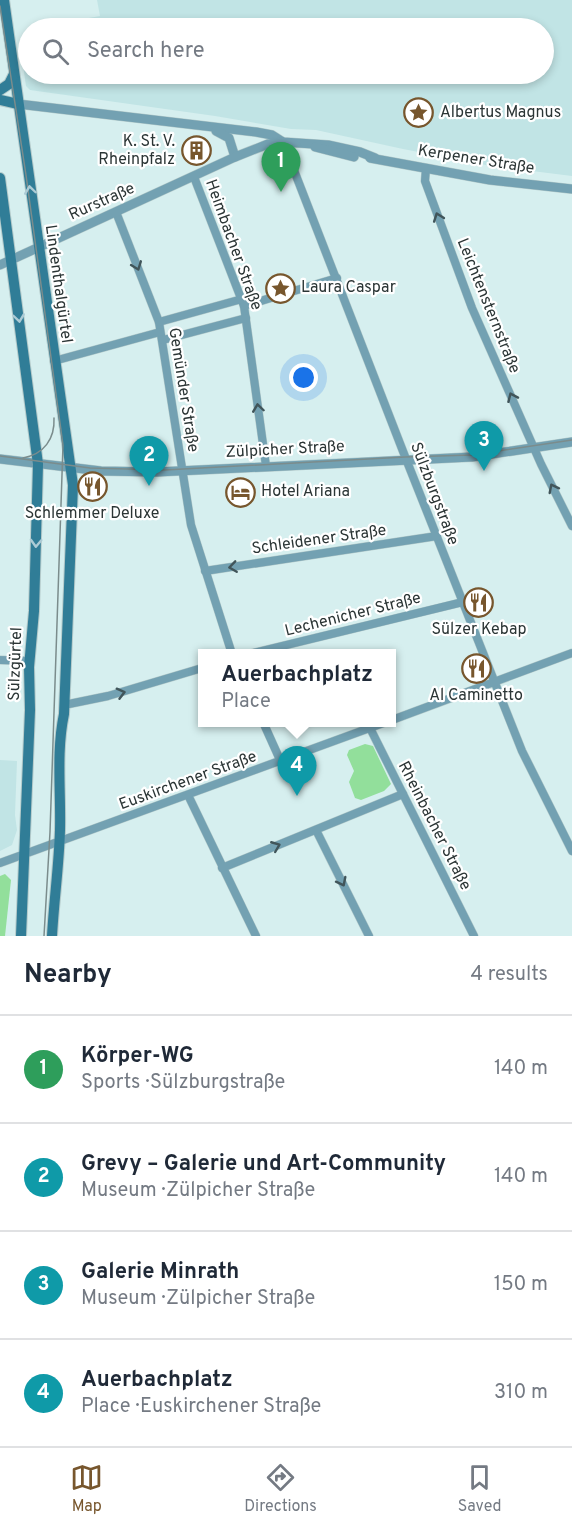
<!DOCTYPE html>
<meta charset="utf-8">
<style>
:root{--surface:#fff;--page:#f2f2f3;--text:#1f2937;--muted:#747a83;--line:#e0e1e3;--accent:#77562d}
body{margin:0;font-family:Overpass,sans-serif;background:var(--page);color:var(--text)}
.you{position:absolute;left:304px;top:378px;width:21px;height:21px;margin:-15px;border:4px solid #fff;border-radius:50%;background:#1a73e8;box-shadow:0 0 0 9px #1a73e833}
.badge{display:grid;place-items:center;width:39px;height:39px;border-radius:50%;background:var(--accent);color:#fff;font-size:20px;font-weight:700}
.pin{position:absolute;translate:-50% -50px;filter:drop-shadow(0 2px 3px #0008)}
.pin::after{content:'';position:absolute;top:32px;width:21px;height:18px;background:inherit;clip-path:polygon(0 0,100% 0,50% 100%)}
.popup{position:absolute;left:198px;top:649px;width:198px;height:78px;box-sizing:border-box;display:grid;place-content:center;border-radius:0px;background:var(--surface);filter:drop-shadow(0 2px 4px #0005);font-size:20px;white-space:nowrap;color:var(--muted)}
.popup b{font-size:22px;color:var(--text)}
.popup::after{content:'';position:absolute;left:50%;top:100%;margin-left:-12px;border:12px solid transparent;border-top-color:var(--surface)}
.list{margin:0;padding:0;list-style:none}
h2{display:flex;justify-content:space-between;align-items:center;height:78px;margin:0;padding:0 24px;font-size:26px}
h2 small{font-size:20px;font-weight:400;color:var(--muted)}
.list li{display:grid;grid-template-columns:39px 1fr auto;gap:18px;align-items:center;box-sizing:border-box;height:108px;padding:0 24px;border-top:2px solid var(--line)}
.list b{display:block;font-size:22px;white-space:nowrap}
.list p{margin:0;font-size:20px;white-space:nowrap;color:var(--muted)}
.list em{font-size:20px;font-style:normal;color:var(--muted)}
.icon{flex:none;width:33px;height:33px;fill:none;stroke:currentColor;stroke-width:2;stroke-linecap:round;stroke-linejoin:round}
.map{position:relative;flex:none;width:572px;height:936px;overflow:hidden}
.search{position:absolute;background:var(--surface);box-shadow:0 3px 9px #0003;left:18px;right:18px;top:18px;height:66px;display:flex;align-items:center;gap:15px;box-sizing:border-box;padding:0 21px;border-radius:33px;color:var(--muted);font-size:22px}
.sheet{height:510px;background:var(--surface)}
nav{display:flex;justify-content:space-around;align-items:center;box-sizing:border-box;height:84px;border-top:2px solid var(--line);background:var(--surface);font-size:16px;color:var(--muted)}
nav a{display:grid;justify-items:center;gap:3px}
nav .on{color:var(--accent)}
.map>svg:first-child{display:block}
.built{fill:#c1e4e5}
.green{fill:#92df9b}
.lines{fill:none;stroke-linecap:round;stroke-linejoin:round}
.minor-casing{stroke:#b4caca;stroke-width:9}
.tertiary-casing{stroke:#b4caca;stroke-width:10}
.secondary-casing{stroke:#b4caca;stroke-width:12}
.minor{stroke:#73a1b2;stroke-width:8}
.tertiary{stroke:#73a1b2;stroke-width:9}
.secondary{stroke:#307d97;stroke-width:10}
.tram{stroke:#7b8c8c;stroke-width:1.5}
.oneway{stroke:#accbd5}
.oneway2{stroke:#41555a}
.labels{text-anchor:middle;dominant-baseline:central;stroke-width:4.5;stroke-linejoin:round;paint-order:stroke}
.poi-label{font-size:16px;fill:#2b3535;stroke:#fff;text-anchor:start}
.street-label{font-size:16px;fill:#2b3535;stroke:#fff}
</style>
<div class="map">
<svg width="572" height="936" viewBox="0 0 572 936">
<rect width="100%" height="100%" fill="#d6efef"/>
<g class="built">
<path d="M97 0H572V176L491 166 403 149 316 130 291 129 215 116 30 90 26 86 20 44 28 43V74H544V28H55V24L100 16Z"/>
<path d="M0 760 17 761 15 815 17 830 12 845 0 851Z"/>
</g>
<g class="green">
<path d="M365 744 373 746 391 784 384 791 361 800 355 798 349 782 354 771 347 755 349 750Z"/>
<path d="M5 874 11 880 5 936H0V876Z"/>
</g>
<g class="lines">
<defs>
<g id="minor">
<path d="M283 142 406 459 522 751 572 851"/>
<path d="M426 168 425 181 472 308 541 464 572 526"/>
<path d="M194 177 244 306 266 466"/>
<path d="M116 212 159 322 191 525 232 654"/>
<path d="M244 306 337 278"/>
<path d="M159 322 242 299"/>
<path d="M163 340 246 318"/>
<path d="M54 361 160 332"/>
<path d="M205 571 437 536"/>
<path d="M249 654 463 602"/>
<path d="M0 660 30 661"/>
<path d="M64 705 108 696 202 668"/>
<path d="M392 720 572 653"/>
<path d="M263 722 281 762"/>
<path d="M370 728 474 936"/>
<path d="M188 795 256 936"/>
<path d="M316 830 369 936"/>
<path d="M0 863 386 722"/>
<path d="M222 868 403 794"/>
</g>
<g id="tertiary">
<path d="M18 104 256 132 272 135 283 142 328 145 360 152 375 158"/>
<path d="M216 131 229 138 235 157"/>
<path d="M315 147 354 157"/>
<path d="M370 158 490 180 572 189"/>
<path d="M0 265 235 157 268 144 283 142"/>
<path d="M0 459 101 471 157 472 472 457 572 442"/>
</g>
<g id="secondary">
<path d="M4 0 73 485 64 714C56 752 61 791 60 830 59 865 54 900 52 936"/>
<path d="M0 90 9 84 14 74"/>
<path d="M0 100 18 104"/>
<path d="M0 178 38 464 34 611 29 667 30 710 21 936"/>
</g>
</defs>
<use href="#minor" class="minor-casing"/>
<use href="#tertiary" class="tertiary-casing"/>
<use href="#secondary" class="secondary-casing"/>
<use href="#minor" class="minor"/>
<use href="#tertiary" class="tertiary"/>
<use href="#secondary" class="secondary"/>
<g class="tram">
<path d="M0 6 26 175 63 445 50 832 44 936"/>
<path d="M0 456 90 468 165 470 405 457 472 455 572 440"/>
<path d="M23 458C44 454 55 439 54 418"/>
</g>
</g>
<defs><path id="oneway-chevron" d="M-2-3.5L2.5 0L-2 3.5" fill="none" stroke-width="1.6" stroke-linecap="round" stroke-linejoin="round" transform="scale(1.5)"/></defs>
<g class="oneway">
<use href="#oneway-chevron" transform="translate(30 190) rotate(-98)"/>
<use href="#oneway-chevron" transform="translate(19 318) rotate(82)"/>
<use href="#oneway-chevron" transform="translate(36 543) rotate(92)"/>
</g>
<g class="oneway2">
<use href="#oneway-chevron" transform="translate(438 217) rotate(-110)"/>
<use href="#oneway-chevron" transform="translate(137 266) rotate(69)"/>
<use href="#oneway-chevron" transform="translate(512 397) rotate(-114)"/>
<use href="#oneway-chevron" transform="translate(258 408) rotate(-98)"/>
<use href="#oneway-chevron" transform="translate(553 488) rotate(-117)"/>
<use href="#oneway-chevron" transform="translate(233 567) rotate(172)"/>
<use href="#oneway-chevron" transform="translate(121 693) rotate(-15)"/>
<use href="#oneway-chevron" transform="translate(276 846) rotate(-22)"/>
<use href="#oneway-chevron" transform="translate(342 882) rotate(63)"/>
</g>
<defs>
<symbol id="sight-ring" viewBox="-11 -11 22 22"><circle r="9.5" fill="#fff" stroke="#77562d" stroke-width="1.5"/><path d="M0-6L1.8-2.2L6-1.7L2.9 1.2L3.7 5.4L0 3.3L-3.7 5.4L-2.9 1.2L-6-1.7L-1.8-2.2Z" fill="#77562d"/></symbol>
<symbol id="building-ring" viewBox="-11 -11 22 22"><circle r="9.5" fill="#fff" stroke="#77562d" stroke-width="1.5"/><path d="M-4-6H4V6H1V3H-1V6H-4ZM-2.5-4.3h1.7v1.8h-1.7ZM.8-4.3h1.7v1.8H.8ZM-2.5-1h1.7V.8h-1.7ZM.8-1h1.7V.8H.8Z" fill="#77562d"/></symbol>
<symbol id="restaurant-ring" viewBox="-11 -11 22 22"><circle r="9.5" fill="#fff" stroke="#77562d" stroke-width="1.5"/><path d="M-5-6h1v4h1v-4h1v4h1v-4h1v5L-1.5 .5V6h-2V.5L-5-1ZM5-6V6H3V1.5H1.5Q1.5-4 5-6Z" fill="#77562d"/></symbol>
<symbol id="hotel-ring" viewBox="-11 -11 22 22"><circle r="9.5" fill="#fff" stroke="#77562d" stroke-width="1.5"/><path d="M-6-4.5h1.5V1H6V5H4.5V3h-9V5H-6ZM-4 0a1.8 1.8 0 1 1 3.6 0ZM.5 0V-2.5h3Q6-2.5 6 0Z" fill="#77562d"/></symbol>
</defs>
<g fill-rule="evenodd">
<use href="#sight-ring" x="402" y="96" width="33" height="33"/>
<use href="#building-ring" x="180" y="134" width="33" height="33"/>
<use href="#sight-ring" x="264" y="272" width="33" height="33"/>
<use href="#restaurant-ring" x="76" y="470" width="33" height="33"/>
<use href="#hotel-ring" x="224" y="476" width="33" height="33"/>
<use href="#restaurant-ring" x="462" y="586" width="33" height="33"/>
<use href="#restaurant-ring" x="460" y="652" width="33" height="33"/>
</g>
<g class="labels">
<g class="poi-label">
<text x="440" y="113">Albertus Magnus</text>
<text x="175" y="142" text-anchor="end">K. St. V.<tspan x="175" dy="18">Rheinpfalz</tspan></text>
<text x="301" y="288">Laura Caspar</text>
<text x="261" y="492">Hotel Ariana</text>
<text x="92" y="514" text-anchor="middle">Schlemmer Deluxe</text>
<text x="479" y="630" text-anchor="middle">Sülzer Kebap</text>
<text x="476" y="696" text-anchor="middle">Al Caminetto</text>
</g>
<g class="street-label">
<text transform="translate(476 160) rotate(9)">Kerpener Straße</text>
<text transform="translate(102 202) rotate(-24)">Rurstraße</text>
<text transform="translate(233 245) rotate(70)">Heimbacher Straße</text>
<text transform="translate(58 284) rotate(82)">Lindenthalgürtel</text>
<text transform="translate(488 306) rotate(68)">Leichtensternstraße</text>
<text transform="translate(183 390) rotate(81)">Gemünder Straße</text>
<text transform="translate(285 450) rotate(-3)">Zülpicher Straße</text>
<text transform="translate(434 494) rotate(69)">Sülzburgstraße</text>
<text transform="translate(319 540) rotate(-8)">Schleidener Straße</text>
<text transform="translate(353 615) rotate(-14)">Lechenicher Straße</text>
<text transform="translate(16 664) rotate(-88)">Sülzgürtel</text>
<text transform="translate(188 781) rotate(-20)">Euskirchener Straße</text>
<text transform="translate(434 826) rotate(63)">Rheinbacher Straße</text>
</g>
</g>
</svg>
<div class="you"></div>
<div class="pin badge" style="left:281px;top:192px;background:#2e9e5b">1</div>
<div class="pin badge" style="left:149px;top:486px;background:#0f9aa8">2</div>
<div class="pin badge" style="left:484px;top:471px;background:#0f9aa8">3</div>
<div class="pin badge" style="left:297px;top:796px;background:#0f9aa8">4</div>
<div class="popup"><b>Auerbachplatz</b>Place</div>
<div class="search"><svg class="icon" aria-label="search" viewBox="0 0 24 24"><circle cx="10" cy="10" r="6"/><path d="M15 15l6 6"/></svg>Search here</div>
</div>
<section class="sheet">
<h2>Nearby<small>4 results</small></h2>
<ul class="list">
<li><span class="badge" style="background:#2e9e5b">1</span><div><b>Körper-WG</b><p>Sports · Sülzburgstraße</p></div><em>140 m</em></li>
<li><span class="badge" style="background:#0f9aa8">2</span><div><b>Grevy – Galerie und Art-Community</b><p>Museum · Zülpicher Straße</p></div><em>140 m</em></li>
<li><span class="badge" style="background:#0f9aa8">3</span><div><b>Galerie Minrath</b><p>Museum · Zülpicher Straße</p></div><em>150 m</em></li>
<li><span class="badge" style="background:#0f9aa8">4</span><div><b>Auerbachplatz</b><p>Place · Euskirchener Straße</p></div><em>310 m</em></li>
</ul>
</section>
<nav>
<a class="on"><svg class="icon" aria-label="map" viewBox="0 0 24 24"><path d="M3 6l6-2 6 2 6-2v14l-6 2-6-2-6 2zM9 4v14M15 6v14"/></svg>Map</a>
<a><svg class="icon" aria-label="directions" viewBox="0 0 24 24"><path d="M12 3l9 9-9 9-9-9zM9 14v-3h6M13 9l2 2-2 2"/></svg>Directions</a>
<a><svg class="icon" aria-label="saved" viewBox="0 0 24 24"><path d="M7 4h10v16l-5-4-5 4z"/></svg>Saved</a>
</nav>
